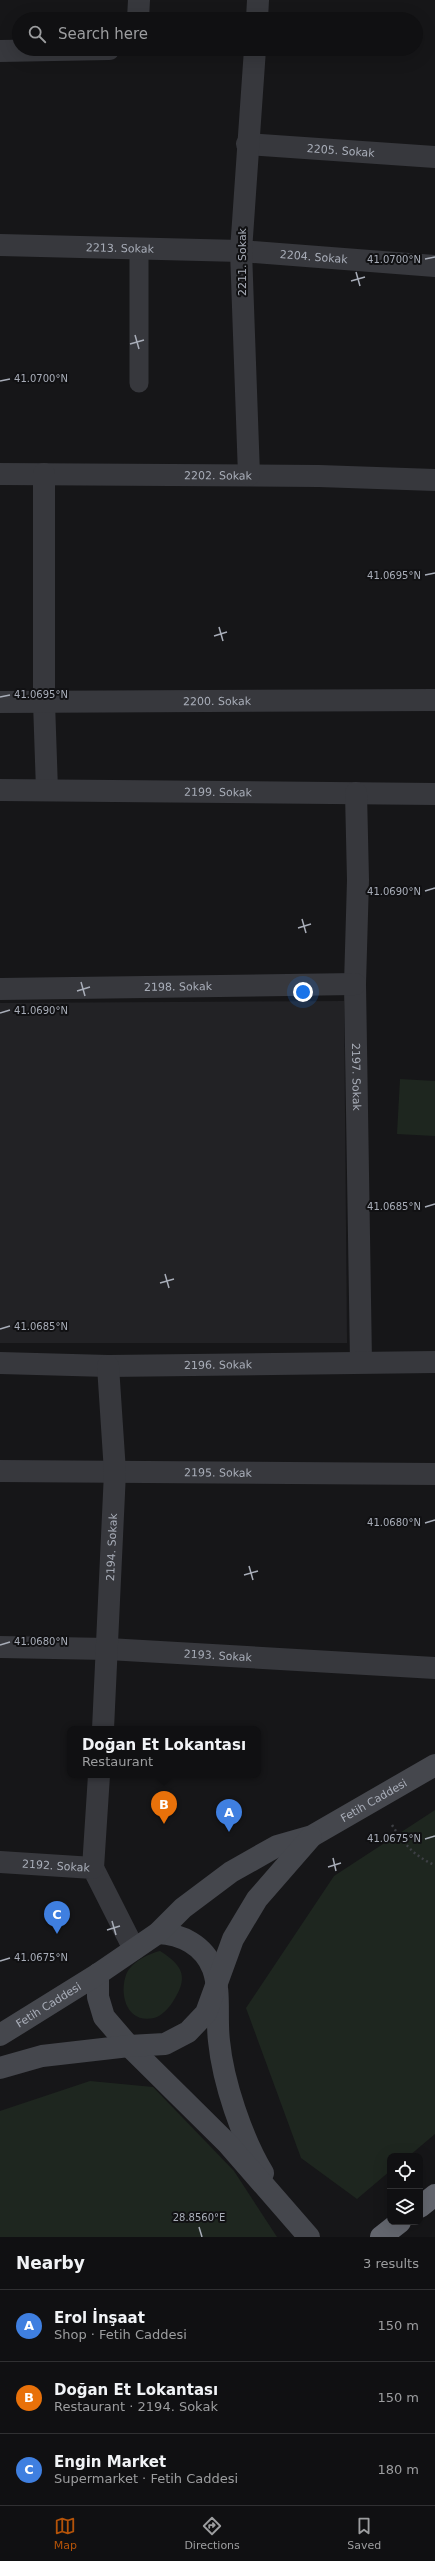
<!DOCTYPE html>
<meta charset="utf-8">
<style>
:root{--surface:#101012;--page:#19191b;--text:#f1f3f6;--muted:#9c9d9f;--line:#303032;--accent:#b45309}
body{margin:0;font-family:"DejaVu Sans",sans-serif;background:var(--page);color:var(--text)}
.controls{position:absolute;right:12px;bottom:12px;display:grid;overflow:hidden;border-radius:8px;box-shadow:0 4px 16px #0002}
.controls button{width:36px;height:36px;display:grid;place-items:center;padding:0;border:0;border-bottom:1px solid var(--line);background:var(--surface);color:var(--text);font:20px sans-serif}
.you{position:absolute;left:303px;top:992px;width:14px;height:14px;margin:-10px;border:3px solid #fff;border-radius:50%;background:#1a73e8;box-shadow:0 0 0 6px #1a73e833}
.badge{display:grid;place-items:center;width:26px;height:26px;border-radius:50%;background:var(--accent);color:#fff;font-size:13px;font-weight:700}
.pin{position:absolute;translate:-50% -33px;filter:drop-shadow(0 1px 2px #0008)}
.pin::after{content:'';position:absolute;top:21px;width:14px;height:12px;background:inherit;clip-path:polygon(0 0,100% 0,50% 100%)}
.popup{position:absolute;left:67px;top:1726px;width:194px;height:52px;box-sizing:border-box;display:grid;place-content:center;border-radius:8px;background:var(--surface);filter:drop-shadow(0 1px 3px #0005);font-size:13px;white-space:nowrap;color:var(--muted)}
.popup b{font-size:15px;color:var(--text)}
.popup::after{content:'';position:absolute;left:50%;top:100%;margin-left:-8px;border:8px solid transparent;border-top-color:var(--surface)}
.list{margin:0;padding:0;list-style:none}
h2{display:flex;justify-content:space-between;align-items:center;height:52px;margin:0;padding:0 16px;font-size:17px}
h2 small{font-size:13px;font-weight:400;color:var(--muted)}
.list li{display:grid;grid-template-columns:26px 1fr auto;gap:12px;align-items:center;box-sizing:border-box;height:72px;padding:0 16px;border-top:1px solid var(--line)}
.list b{display:block;font-size:15px;white-space:nowrap}
.list p{margin:0;font-size:13px;white-space:nowrap;color:var(--muted)}
.list em{font-size:13px;font-style:normal;color:var(--muted)}
.icon{flex:none;width:22px;height:22px;fill:none;stroke:currentColor;stroke-width:2;stroke-linecap:round;stroke-linejoin:round}
.map{position:relative;flex:none;width:435px;height:2237px;overflow:hidden}
.search{position:absolute;background:var(--surface);box-shadow:0 4px 16px #0002;left:12px;right:12px;top:12px;height:44px;display:flex;align-items:center;gap:10px;box-sizing:border-box;padding:0 14px;border-radius:22px;color:var(--muted);font-size:15px}
.sheet{height:268px;background:var(--surface)}
nav{display:flex;justify-content:space-around;align-items:center;box-sizing:border-box;height:56px;border-top:1px solid var(--line);background:var(--surface);font-size:11px;color:var(--muted)}
nav a{display:grid;justify-items:center;gap:2px}
nav .on{color:var(--accent)}
.map>svg:first-child{display:block}
.built{fill:#222225}
.green{fill:#1e261f}
.lines{fill:none;stroke-linecap:round;stroke-linejoin:round}
.path{stroke:#3d3f44;stroke-width:2.5;stroke-dasharray:2 3;stroke-linecap:butt}
.service{stroke:#37383d;stroke-width:19}
.minor{stroke:#37383d;stroke-width:22}
.secondary{stroke:#45474d;stroke-width:22}
.motorway{stroke:#63666e;stroke-width:22}
.ticks{fill:none;stroke:#a8adb8;stroke-width:1.5}
.labels{text-anchor:middle;dominant-baseline:central;stroke-width:4;stroke-linejoin:round;paint-order:stroke}
.street-label{font-size:11px;fill:#a8adb8;stroke:#111113}
.ticks-label{font-size:10px;text-anchor:middle;fill:#a8adb8;stroke:#111113;stroke-width:4;stroke-linejoin:round;paint-order:stroke}
</style>
<div class="map">
<svg width="435" height="2237" viewBox="0 0 435 2237">
<rect width="100%" height="100%" fill="#161618"/>
<path class="built" d="M344 1001 347 1343H0V1003Z"/>
<g class="green">
<path d="M400 1079 435 1081V1136L397 1134Z"/>
<path d="M435 1810V2134L409 2156H390V2171L357 2199 301 2158 246 2008 334 1876Z"/>
<path d="M160 1951C184 1966 189 1978 172 2003 169 2008 160 2017 154 2018 127 2024 119 1995 126 1975 131 1962 148 1954 160 1951Z"/>
<path d="M90 2081 153 2087 234 2171 277 2237H0V2111Z"/>
</g>
<g class="lines">
<path class="path" d="M392 1825C404 1844 415 1857 435 1865"/>
<path class="service" d="M139 248V383"/>
<g class="minor">
<path d="M138 19 139 0"/>
<path d="M257 19 258 0"/>
<path d="M0 51 109 49"/>
<path id="s1" d="M247 144 435 157"/>
<path id="s2" d="M0 245 241 251 435 266"/>
<path id="s3" d="M0 474 319 476 435 480"/>
<path d="M44 474V702L47 790"/>
<path d="M249 475 241 251 255 49"/>
<path id="s4" d="M0 702 435 700"/>
<path id="s5" d="M0 790 435 794"/>
<path id="s6" d="M356 793 358 880 355 984 361 1362"/>
<path id="s7" d="M0 989 355 984"/>
<path id="s8" d="M0 1363 108 1366 435 1362"/>
<path id="s9" d="M0 1471 435 1474"/>
<path id="s10" d="M0 1647 108 1649 435 1668"/>
<path id="s11" d="M103 1729 115 1472 108 1366"/>
<path id="s12" d="M0 1862 93 1868 134 1949"/>
<path d="M93 1868 99 1775"/>
</g>
<g class="secondary">
<path d="M158 1933C181 1934 204 1945 213 1969 221 1992 216 2017 219 2041 223 2082 242 2138 263 2173"/>
<path d="M98 1974V1997L104 2017 129 2046 228 2144 309 2237"/>
<path id="s13" d="M0 2035 98 1974 158 1933 183 1908 231 1872 277 1846 312 1836 435 1765"/>
<path d="M0 2068 42 2056 129 2046 165 2044 188 2032 206 2013 233 1939 257 1899 311 1837"/>
</g>
<g class="motorway">
<path d="M420 2207 435 2195"/>
<path d="M381 2237 400 2222"/>
</g>
</g>
<path class="ticks" d="M425 259 435 257M356 272 360 286M351 281 365 277M135 335 139 349M130 344 144 340M0 381 10 379M425 575 435 573M219 627 223 641M214 636 227 632M0 697 10 695M425 891 435 888M302 919 306 933M298 928 311 924M81 982 85 996M77 991 90 987M0 1013 10 1010M425 1207 435 1204M165 1274 169 1288M160 1283 174 1279M0 1329 10 1326M425 1523 435 1520M249 1566 253 1580M244 1575 258 1571M0 1645 10 1642M425 1839 435 1836M333 1858 336 1871M328 1867 341 1863M112 1921 116 1935M107 1930 120 1926M0 1961 10 1958M199 2227 202 2237"/>
<g class="labels">
<g class="street-label">
<text stroke="none"><textPath href="#s1" startOffset="94">2205. Sokak</textPath></text>
<text stroke="none"><textPath href="#s2" startOffset="120">2213. Sokak</textPath></text>
<text stroke="none"><textPath href="#s2" startOffset="314">2204. Sokak</textPath></text>
<text transform="translate(242 262) rotate(-90)">2211. Sokak</text>
<text stroke="none"><textPath href="#s3" startOffset="218">2202. Sokak</textPath></text>
<text stroke="none"><textPath href="#s4" startOffset="217">2200. Sokak</textPath></text>
<text stroke="none"><textPath href="#s5" startOffset="218">2199. Sokak</textPath></text>
<text stroke="none"><textPath href="#s7" startOffset="178">2198. Sokak</textPath></text>
<text stroke="none"><textPath href="#s6" startOffset="284">2197. Sokak</textPath></text>
<text stroke="none"><textPath href="#s8" startOffset="218">2196. Sokak</textPath></text>
<text stroke="none"><textPath href="#s9" startOffset="218">2195. Sokak</textPath></text>
<text stroke="none"><textPath href="#s11" startOffset="182">2194. Sokak</textPath></text>
<text stroke="none"><textPath href="#s10" startOffset="218">2193. Sokak</textPath></text>
<text stroke="none"><textPath href="#s13" startOffset="444">Fetih Caddesi</textPath></text>
<text stroke="none"><textPath href="#s12" startOffset="56">2192. Sokak</textPath></text>
<text stroke="none"><textPath href="#s13" startOffset="57">Fetih Caddesi</textPath></text>
</g>
</g>
<g class="ticks-label">
<text x="394" y="263">41.0700°N</text>
<text x="41" y="382">41.0700°N</text>
<text x="394" y="579">41.0695°N</text>
<text x="41" y="698">41.0695°N</text>
<text x="394" y="895">41.0690°N</text>
<text x="41" y="1014">41.0690°N</text>
<text x="394" y="1210">41.0685°N</text>
<text x="41" y="1330">41.0685°N</text>
<text x="394" y="1526">41.0680°N</text>
<text x="41" y="1645">41.0680°N</text>
<text x="394" y="1842">41.0675°N</text>
<text x="41" y="1961">41.0675°N</text>
<text x="199" y="2221">28.8560°E</text>
</g>
</svg>
<div class="controls">
<button><svg class="icon" aria-label="locate" viewBox="0 0 24 24"><circle cx="12" cy="12" r="6"/><path d="M12 2v4M12 18v4M2 12h4M18 12h4"/></svg></button>
<button><svg class="icon" aria-label="layers" viewBox="0 0 24 24"><path d="M12 4l9 5-9 5-9-5zM3 14l9 5 9-5"/></svg></button>
</div>
<div class="you"></div>
<div class="pin badge" style="left:229px;top:1832px;background:#3f7fe0">A</div>
<div class="pin badge" style="left:164px;top:1824px;background:#e8710a">B</div>
<div class="popup"><b>Doğan Et Lokantası</b>Restaurant</div>
<div class="pin badge" style="left:57px;top:1934px;background:#3f7fe0">C</div>
<div class="search"><svg class="icon" aria-label="search" viewBox="0 0 24 24"><circle cx="10" cy="10" r="6"/><path d="M15 15l6 6"/></svg>Search here</div>
</div>
<section class="sheet">
<h2>Nearby<small>3 results</small></h2>
<ul class="list">
<li><span class="badge" style="background:#3f7fe0">A</span><div><b>Erol İnşaat</b><p>Shop · Fetih Caddesi</p></div><em>150 m</em></li>
<li><span class="badge" style="background:#e8710a">B</span><div><b>Doğan Et Lokantası</b><p>Restaurant · 2194. Sokak</p></div><em>150 m</em></li>
<li><span class="badge" style="background:#3f7fe0">C</span><div><b>Engin Market</b><p>Supermarket · Fetih Caddesi</p></div><em>180 m</em></li>
</ul>
</section>
<nav>
<a class="on"><svg class="icon" aria-label="map" viewBox="0 0 24 24"><path d="M3 6l6-2 6 2 6-2v14l-6 2-6-2-6 2zM9 4v14M15 6v14"/></svg>Map</a>
<a><svg class="icon" aria-label="directions" viewBox="0 0 24 24"><path d="M12 3l9 9-9 9-9-9zM9 14v-3h6M13 9l2 2-2 2"/></svg>Directions</a>
<a><svg class="icon" aria-label="saved" viewBox="0 0 24 24"><path d="M7 4h10v16l-5-4-5 4z"/></svg>Saved</a>
</nav>
